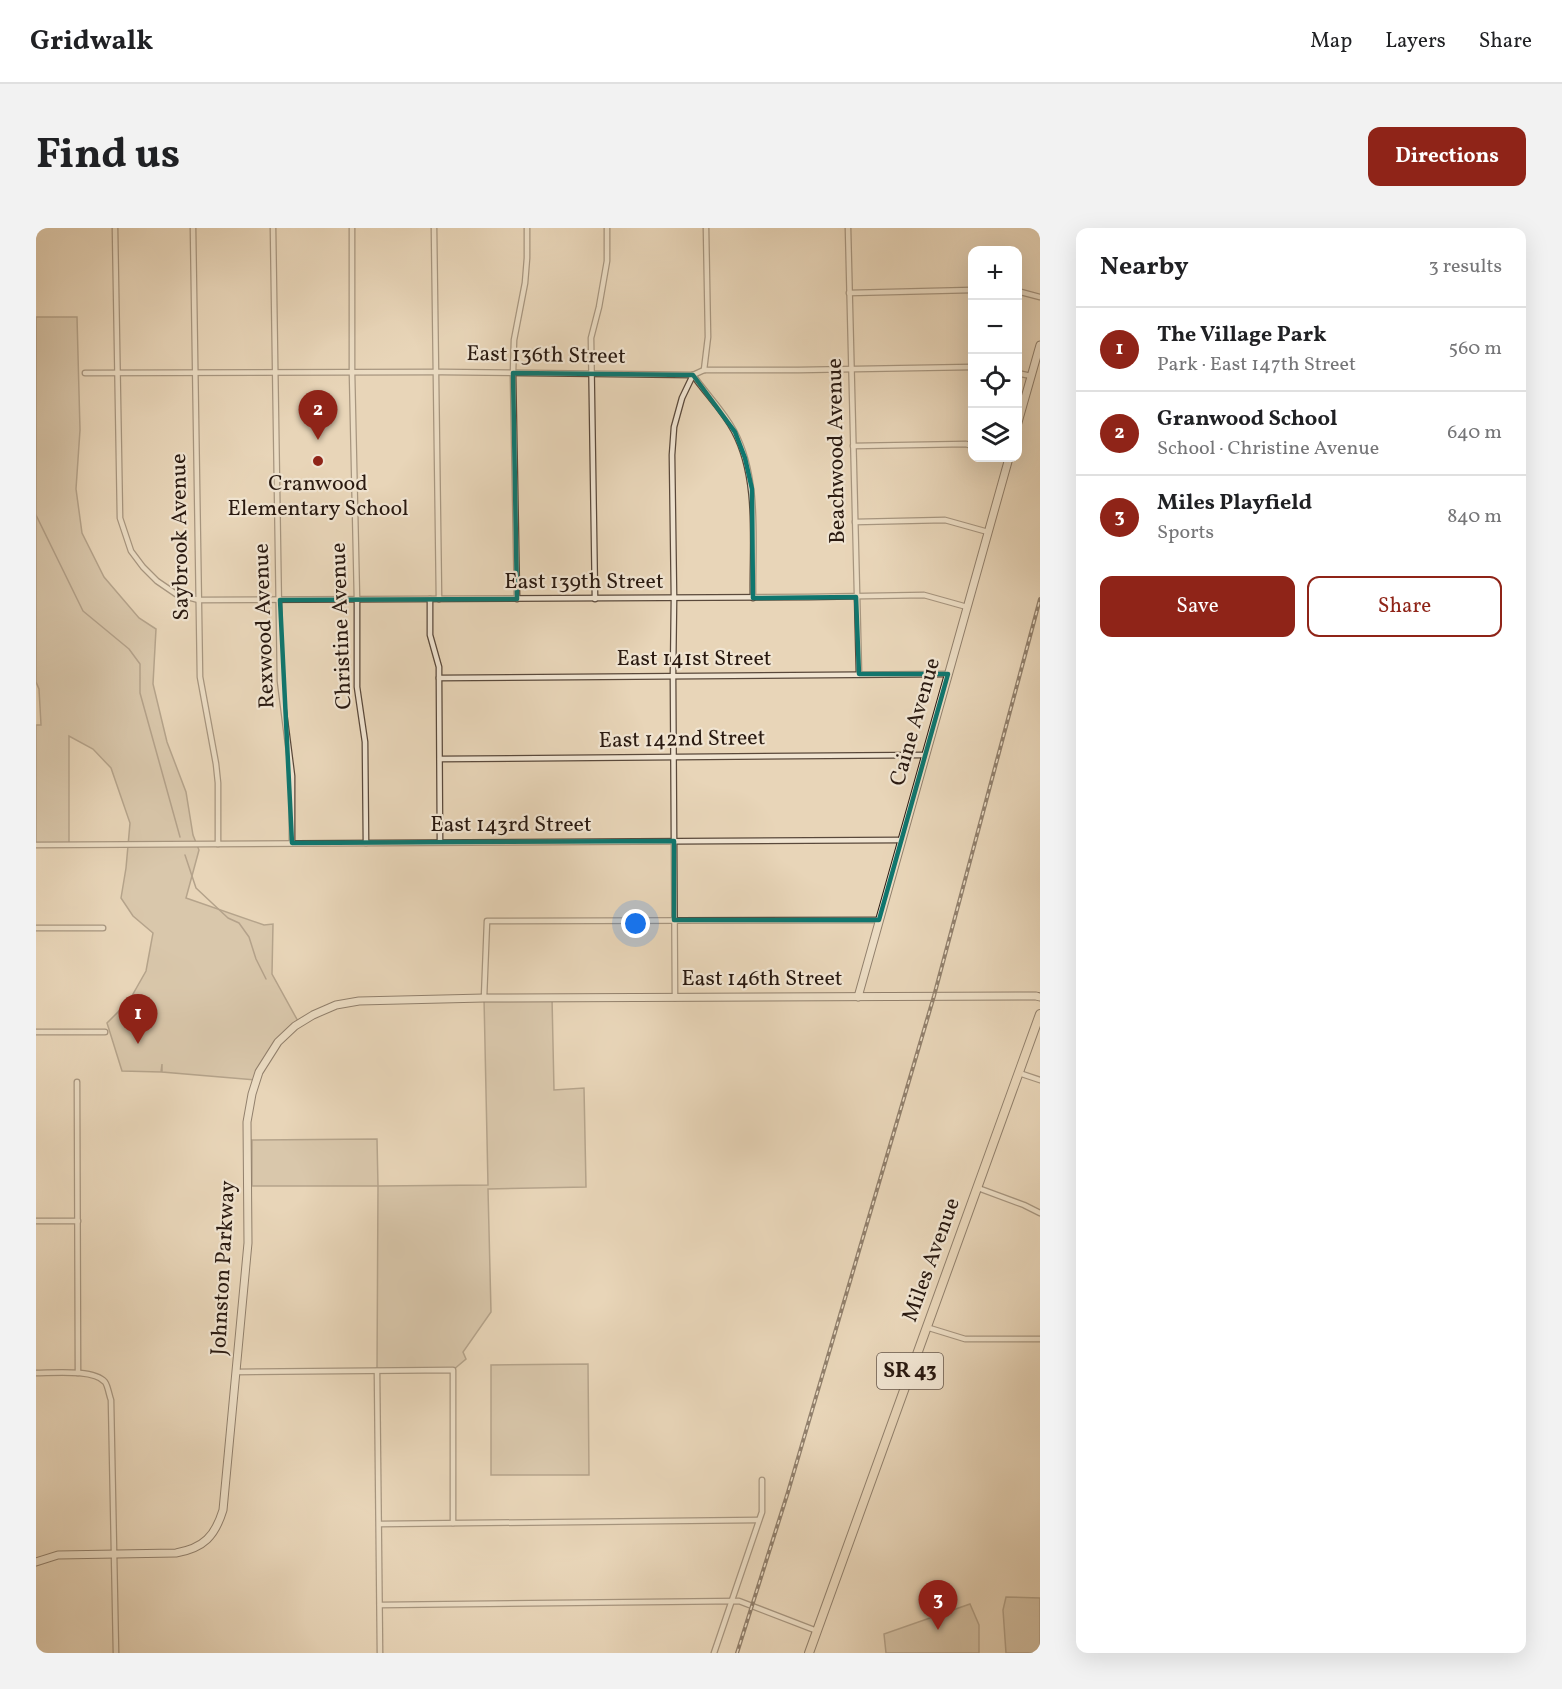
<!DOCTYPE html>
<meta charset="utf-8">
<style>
:root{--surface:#fff;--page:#f2f2f2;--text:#202124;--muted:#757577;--line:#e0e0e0;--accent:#8f2418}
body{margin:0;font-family:Vollkorn,serif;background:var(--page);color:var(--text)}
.controls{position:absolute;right:18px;top:18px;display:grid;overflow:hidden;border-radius:12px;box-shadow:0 6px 24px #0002}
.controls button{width:54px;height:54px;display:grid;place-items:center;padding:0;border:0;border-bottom:2px solid var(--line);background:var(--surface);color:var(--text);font:30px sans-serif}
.you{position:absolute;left:600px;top:696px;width:21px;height:21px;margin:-15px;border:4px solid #fff;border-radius:50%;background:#1a73e8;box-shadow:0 0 0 9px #1a73e833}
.badge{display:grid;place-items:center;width:39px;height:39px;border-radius:50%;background:var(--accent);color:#fff;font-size:20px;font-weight:700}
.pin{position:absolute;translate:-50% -50px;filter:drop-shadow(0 2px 3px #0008)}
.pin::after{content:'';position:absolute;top:32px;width:21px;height:18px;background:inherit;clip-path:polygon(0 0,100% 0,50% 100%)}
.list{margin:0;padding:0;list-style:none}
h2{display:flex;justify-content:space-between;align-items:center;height:78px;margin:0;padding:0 24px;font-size:26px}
h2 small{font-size:20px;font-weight:400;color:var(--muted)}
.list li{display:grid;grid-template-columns:39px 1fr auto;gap:18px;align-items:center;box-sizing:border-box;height:84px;padding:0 24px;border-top:2px solid var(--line)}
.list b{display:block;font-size:22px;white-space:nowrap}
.list p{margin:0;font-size:20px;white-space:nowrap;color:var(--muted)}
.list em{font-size:20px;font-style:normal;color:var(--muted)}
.actions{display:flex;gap:12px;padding:18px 24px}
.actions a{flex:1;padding:14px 0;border:2px solid var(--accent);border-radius:12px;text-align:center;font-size:21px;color:var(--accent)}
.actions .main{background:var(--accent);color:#fff}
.icon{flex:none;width:33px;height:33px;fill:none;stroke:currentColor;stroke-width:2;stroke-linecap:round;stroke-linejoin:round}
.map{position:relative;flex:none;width:1004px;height:1425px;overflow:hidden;border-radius:12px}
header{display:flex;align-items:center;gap:36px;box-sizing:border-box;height:84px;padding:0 30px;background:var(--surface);border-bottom:2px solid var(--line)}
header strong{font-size:28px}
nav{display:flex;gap:33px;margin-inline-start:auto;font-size:21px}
.intro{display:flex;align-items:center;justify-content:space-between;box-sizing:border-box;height:144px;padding:0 36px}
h1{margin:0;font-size:42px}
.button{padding:15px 27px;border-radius:12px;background:var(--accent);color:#fff;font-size:21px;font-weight:700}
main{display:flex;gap:36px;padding:0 36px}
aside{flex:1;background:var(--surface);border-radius:12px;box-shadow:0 6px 24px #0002}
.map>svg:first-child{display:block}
.green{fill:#c8b59c;stroke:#796856;stroke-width:1.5}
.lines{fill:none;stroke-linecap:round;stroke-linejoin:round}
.stream{stroke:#756453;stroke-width:1.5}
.street-casing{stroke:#5a493b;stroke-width:7}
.secondary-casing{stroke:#2a1a11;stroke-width:9}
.primary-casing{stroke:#2a1a11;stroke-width:10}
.street{stroke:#f0e4d1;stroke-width:4.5}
.secondary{stroke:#f0e4d1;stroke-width:7}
.primary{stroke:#e8d5b8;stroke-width:8}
.rail-casing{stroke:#2a1a11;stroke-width:4}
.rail{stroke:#f0e4d1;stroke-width:1.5;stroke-dasharray:4.5;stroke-linecap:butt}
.marked{fill:none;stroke:#0f766e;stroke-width:4.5;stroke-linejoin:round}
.poi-dot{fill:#8f2418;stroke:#f0e4d1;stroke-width:2}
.labels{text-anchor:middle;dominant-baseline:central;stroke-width:4.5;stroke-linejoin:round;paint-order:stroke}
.shield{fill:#f0e4d1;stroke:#65574b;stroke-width:1.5}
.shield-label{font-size:21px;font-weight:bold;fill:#2a1a11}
.street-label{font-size:22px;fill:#2a1a11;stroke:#f0e4d1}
.poi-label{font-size:22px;fill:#2a1a11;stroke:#f0e4d1}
</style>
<header>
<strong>Gridwalk</strong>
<nav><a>Map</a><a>Layers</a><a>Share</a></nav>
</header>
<div class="intro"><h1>Find us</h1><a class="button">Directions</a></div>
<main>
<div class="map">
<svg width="1004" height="1425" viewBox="0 0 1004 1425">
<rect width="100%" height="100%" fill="#e8d5b8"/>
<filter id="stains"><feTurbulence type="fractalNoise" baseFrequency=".00333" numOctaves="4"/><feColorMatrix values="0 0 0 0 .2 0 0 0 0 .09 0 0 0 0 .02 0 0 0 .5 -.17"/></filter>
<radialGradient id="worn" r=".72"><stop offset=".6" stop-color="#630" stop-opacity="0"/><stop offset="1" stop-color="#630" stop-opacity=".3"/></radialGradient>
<g class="green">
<path d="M0 89H41L44 202 40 261 46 305 68 349 103 390 120 401 117 456 131 514 150 564 157 607 163 622 150 670 228 697 237 696 236 746 263 795 242 814 220 852 126 844V836L125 844 86 843 71 795 93 773 110 743 117 705 97 688 85 670 90 640 94 595 75 540 57 521 33 508V617H0V497H5L3 461 0 454Z"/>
<path d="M448 770H516L518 862 548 860 550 959 452 961 455 1084 427 1124 430 1131 417 1142 341 1143 342 958H216V912L341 911 342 958 452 957Z"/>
<path d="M552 1136 553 1247H455V1137Z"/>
<path d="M970 1369 1004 1370V1425H970L967 1382Z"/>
<path d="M934 1376 943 1397V1425H850L848 1406Z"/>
</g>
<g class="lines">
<g class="stream">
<path d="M0 287 47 383 93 421 104 436V465L144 609"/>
<path d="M149 627 160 660 192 690 203 695 213 709 220 731 230 751"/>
</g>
<defs>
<g id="street">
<path d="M79 0 84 290 95 323 107 339 121 353 140 366 163 372 773 369 888 367 931 379"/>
<path d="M157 0 164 449 180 536 182 555V616"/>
<path d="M237 0 244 453 256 548V615"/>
<path d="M316 0V144L321 372V459L329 514 330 615"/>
<path d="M398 0 403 371"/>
<path d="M812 0 823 446"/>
<path d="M981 63 1004 69"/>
<path d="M813 65 936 62"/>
<path d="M668 142 672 109 670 0"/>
<path d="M49 145 406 144 657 147 668 142H763L936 139"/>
<path d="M981 145 995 148"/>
<path d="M657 147C670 166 687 182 698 203 724 251 716 316 717 370"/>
<path d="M817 218 930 216 936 218"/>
<path d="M819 294 909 292 952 304"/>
<path d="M394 371V407L403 439V450L404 614"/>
<path d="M481 371 477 145 478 112 489 55 491 30V0"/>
<path d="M559 371 555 110 563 79 571 33V0"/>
<path d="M403 450 912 446"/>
<path d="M404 531 890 527"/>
<path d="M0 617 866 612"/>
<path d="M0 700H67"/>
<path d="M448 770 451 693 843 692"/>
<path d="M639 770 637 447 638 370 636 227 638 199 646 170 657 147"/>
<path d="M0 804H69"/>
<path d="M983 845 1004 852"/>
<path d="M41 854 42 1145"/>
<path d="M942 960 988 977 1004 985"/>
<path d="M0 993H42"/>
<path d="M890 1099 929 1111H1004"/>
<path d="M341 1143 344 1425"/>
<path d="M200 1144 417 1142V1295"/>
<path d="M0 1145C17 1145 58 1141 69 1154 72 1158 73 1167 75 1172L80 1425"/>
<path d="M344 1296 722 1292"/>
<path d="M344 1377 703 1373 781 1403"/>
<path d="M678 1425 726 1284V1252"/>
</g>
<g id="secondary">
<path d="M981 198 1004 117"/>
<path d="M822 769 973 230"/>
<path d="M0 1334 22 1327 140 1325C168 1320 179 1308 187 1282L212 1015 211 894 216 866 223 844 242 814 259 798 277 787 300 777 323 773 448 770 1000 768 1004 769"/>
</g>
<path id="primary" d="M773 1425 1004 786"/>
</defs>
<use href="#street" class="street-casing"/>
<use href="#secondary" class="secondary-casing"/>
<use href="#primary" class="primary-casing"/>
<use href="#street" class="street"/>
<use href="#secondary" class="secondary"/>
<use href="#primary" class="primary"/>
<defs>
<path id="rail" d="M701 1425 752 1264 898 768 1004 371"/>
</defs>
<use href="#rail" class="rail-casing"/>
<use href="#rail" class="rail"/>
</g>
<path d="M0 0H1004V1425H0ZM477 145 657 147 699 204 709 230 716 261 717 370 820 369 823 446H912L843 692H638V613L256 615 244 372 481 371Z" fill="#e8d5b8" fill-opacity=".55" fill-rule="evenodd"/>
<path class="marked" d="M477 145 657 147 699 204 709 230 716 261 717 370 820 369 823 446H912L843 692H638V613L256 615 244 372 481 371Z"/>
<circle class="poi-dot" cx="282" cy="233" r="6"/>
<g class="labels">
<rect class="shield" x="841" y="1125" width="66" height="36" rx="4.5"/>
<g class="shield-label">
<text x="874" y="1143">SR 43</text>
</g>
<g class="street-label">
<text transform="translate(510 128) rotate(1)">East 136th Street</text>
<text transform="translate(801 223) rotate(-91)">Beachwood Avenue</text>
<text transform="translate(145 309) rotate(-91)">Saybrook Avenue</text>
<text x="548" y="354">East 139th Street</text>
<text transform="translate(229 398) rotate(-92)">Rexwood Avenue</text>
<text transform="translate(306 398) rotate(-92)">Christine Avenue</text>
<text x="658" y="431">East 141st Street</text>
<text transform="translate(880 494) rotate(-74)">Caine Avenue</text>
<text transform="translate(646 512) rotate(-1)">East 142nd Street</text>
<text x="475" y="597">East 143rd Street</text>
<text x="726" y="751">East 146th Street</text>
<text transform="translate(896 1032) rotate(-70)">Miles Avenue</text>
<text transform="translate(188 1040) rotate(-87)">Johnston Parkway</text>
</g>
<g class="poi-label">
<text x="282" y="256">Cranwood<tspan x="282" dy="25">Elementary School</tspan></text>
</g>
</g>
<rect width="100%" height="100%" filter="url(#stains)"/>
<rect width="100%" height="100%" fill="url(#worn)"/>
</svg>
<div class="controls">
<button>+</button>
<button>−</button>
<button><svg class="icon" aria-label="locate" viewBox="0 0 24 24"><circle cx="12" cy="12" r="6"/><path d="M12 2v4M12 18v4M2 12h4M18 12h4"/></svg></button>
<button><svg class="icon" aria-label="layers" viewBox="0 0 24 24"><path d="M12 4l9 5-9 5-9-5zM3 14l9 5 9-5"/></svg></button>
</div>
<div class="you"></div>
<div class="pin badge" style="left:102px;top:816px">1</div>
<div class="pin badge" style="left:282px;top:212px">2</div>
<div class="pin badge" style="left:902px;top:1402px">3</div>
</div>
<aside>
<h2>Nearby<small>3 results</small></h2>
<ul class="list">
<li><span class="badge">1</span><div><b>The Village Park</b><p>Park · East 147th Street</p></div><em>560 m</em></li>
<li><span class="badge">2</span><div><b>Granwood School</b><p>School · Christine Avenue</p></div><em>640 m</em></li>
<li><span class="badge">3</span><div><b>Miles Playfield</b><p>Sports</p></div><em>840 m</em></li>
</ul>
<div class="actions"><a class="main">Save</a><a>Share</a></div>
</aside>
</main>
